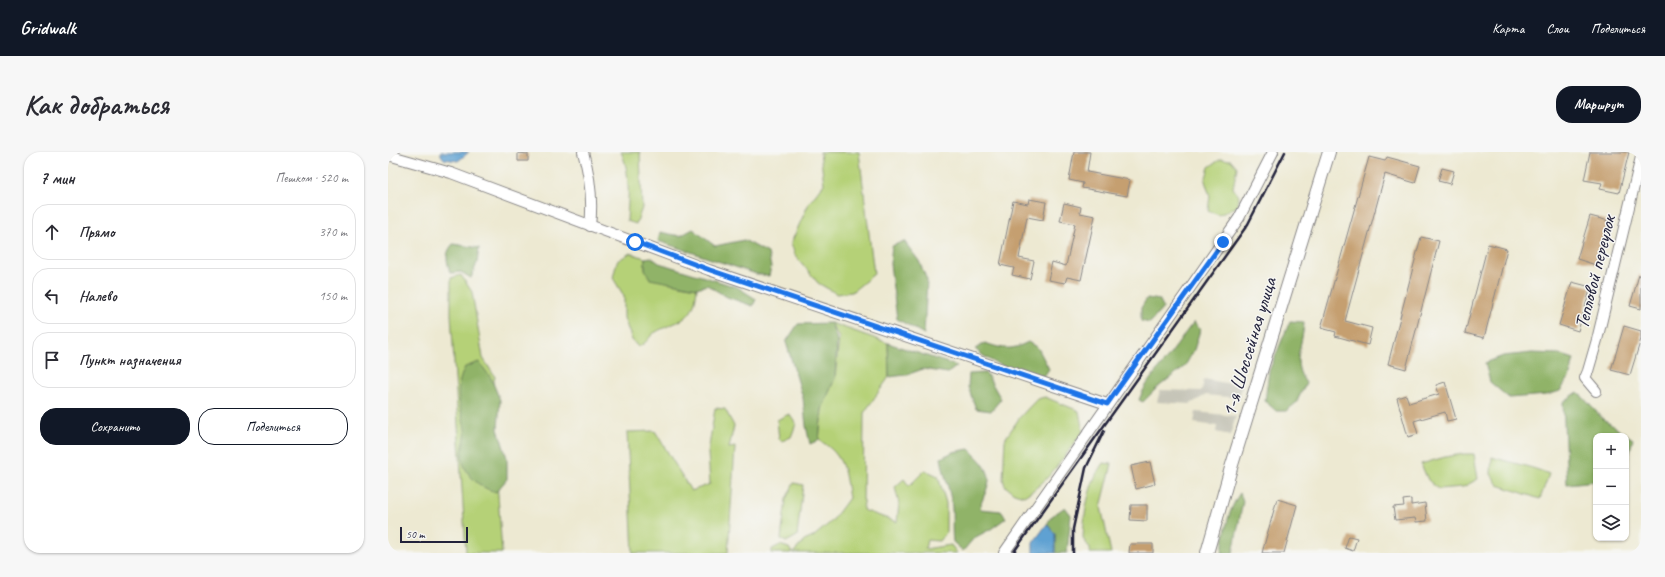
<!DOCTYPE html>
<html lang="ru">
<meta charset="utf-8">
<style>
:root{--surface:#fff;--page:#f7f7f7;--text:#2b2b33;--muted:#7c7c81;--line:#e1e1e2;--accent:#111827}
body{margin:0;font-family:Caveat,sans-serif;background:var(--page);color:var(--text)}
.controls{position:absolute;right:12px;bottom:12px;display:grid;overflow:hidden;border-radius:8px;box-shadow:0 1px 3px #0004}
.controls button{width:36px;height:36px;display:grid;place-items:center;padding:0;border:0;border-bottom:1px solid var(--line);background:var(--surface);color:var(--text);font:20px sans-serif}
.scale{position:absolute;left:12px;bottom:10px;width:68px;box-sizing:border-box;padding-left:4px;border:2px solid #22223b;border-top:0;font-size:11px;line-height:14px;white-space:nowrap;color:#22223b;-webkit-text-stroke:3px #f6f6f2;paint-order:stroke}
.stop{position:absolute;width:12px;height:12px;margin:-9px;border:3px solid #1a73e8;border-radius:50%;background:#fff}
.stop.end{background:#1a73e8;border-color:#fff;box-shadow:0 1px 4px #0008}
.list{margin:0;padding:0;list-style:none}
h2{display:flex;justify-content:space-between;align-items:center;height:52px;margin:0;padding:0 16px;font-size:17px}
h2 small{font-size:13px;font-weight:400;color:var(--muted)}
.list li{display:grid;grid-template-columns:26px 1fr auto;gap:12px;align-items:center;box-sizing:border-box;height:56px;margin:0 8px 8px;padding:0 8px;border:1px solid var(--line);border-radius:16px}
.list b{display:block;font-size:15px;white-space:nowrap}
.list em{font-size:13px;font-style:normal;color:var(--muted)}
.actions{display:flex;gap:8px;padding:12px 16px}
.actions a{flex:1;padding:9px 0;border:1px solid var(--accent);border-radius:16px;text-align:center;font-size:14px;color:var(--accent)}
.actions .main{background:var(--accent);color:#fff}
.icon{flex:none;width:22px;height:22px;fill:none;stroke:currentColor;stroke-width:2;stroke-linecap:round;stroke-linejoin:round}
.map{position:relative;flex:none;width:1253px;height:401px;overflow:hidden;border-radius:16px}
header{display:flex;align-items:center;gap:24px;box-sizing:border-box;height:56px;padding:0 20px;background:var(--accent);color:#fff}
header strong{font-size:19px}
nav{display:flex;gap:22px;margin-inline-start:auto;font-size:14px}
.intro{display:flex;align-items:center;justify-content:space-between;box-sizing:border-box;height:96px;padding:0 24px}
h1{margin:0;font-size:28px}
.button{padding:10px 18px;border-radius:16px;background:var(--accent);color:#fff;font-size:14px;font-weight:700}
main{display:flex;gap:24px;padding:0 24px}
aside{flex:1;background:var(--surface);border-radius:16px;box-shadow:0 1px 3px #0004}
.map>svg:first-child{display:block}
.industrial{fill:#c6c5b8}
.green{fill:#b5d177;stroke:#6c7a59}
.forest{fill:#90b368;stroke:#596a52}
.water{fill:#5ea1d2;stroke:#406286}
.building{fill:#c59f70}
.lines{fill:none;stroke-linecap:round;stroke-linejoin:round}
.minor-casing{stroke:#888686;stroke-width:12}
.tertiary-casing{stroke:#888686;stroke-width:14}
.minor{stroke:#fff;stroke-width:10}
.tertiary{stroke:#fff;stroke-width:12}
.rail{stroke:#22223b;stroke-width:2.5}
.route{stroke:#1a73e8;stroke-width:5}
.labels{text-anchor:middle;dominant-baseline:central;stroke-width:3;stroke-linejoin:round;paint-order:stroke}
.street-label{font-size:20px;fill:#22223b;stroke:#f6f6f2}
</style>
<header>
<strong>Gridwalk</strong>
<nav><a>Карта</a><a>Слои</a><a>Поделиться</a></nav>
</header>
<div class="intro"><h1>Как добраться</h1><a class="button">Маршрут</a></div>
<main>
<aside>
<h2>7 мин<small>Пешком · 520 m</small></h2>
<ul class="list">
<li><svg class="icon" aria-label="ahead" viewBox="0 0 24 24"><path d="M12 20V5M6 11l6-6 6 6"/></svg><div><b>Прямо</b></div><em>370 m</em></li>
<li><svg class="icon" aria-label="left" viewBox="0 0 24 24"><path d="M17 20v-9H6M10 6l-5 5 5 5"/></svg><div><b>Налево</b></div><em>150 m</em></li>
<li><svg class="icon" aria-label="arrive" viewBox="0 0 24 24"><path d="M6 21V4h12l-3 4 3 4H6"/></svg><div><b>Пункт назначения</b></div></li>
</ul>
<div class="actions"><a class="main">Сохранить</a><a>Поделиться</a></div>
</aside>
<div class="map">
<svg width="1253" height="401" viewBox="0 0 1253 401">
<rect width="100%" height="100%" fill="#f6f6f2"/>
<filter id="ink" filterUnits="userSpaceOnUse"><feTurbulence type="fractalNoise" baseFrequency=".025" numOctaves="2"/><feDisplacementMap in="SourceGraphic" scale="8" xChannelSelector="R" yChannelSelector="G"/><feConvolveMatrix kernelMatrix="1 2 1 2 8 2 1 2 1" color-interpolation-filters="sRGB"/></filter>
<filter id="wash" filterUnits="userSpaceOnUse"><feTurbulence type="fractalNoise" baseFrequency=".012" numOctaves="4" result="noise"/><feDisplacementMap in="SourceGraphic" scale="16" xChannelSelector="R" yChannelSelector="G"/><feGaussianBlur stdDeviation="0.9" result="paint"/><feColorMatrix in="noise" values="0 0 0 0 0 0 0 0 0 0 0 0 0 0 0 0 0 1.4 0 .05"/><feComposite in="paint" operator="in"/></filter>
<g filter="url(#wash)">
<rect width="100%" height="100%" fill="#ede9d2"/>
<g class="industrial">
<path d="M816 227 854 234 851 246 818 243 802 252 769 250 772 238 814 239Z"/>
<path d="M808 260 848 264 842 283 828 280 829 274 806 271Z"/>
</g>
<g class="green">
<path d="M233 0H252L254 56 248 72 239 69C240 46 243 21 233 0Z"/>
<path d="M432 0H471L486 122 464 140 449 142 430 131 407 103 403 91 421 51 436 32Z"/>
<path d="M833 7 843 8 849 15 845 36 851 44 850 54 831 63 820 59 822 44 817 29 821 15Z"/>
<path d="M242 101 257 106V117L291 133 309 136C306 172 292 166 266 181 260 186 259 191 250 195L244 188 236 166V144L225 126 229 109Z"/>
<path d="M73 123 84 140 95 206 107 225 103 241 114 401H78L63 162V126Z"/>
<path d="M443 171 500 191 501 225 476 261 475 358 509 370 511 352 507 335 516 327 521 334 537 318 550 324 558 351V381L551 389 539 388 537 397 563 393 569 401H405L416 389 425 385 444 369 461 346C456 318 457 304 431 288L434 257 447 226 451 186Z"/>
<path d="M657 245 691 259 695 280C676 303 662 330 636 344L626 341 617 334 615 327 617 287 632 265 649 247Z"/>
<path d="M327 256 337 257 346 274 341 296 347 295 340 401H245L239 280 267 279 303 339 322 332 320 301Z"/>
<path d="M401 262 408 272 403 285 394 289 391 287 389 268Z"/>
<path d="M1075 302H1086L1090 327 1075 335 1050 337 1040 328 1033 312 1057 305Z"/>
<path d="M1104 305C1123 311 1143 314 1161 322L1152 347 1110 333 1103 322Z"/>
<path d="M715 311 724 312 713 355 723 401H702V396L695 387C696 361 700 332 715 311Z"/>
<path d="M406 331 415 333 409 384 398 390 393 387 398 347Z"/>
<path d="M392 393 401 396 404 401H384V397Z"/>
</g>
<g class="forest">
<path d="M305 77 327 94 356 88 380 101 383 115 381 124 368 122 270 89 272 80 292 84Z"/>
<path d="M516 89 531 109 539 128 536 182 509 167 502 112 504 94Z"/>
<path d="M65 92 91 96 89 111 83 126 73 120 62 121C59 109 56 102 65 92Z"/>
<path d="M263 105 271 111 349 135 368 147 365 154 339 145 319 133 309 136 262 127 257 117V106Z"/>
<path d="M759 146 772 148 775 156 762 171 753 169V156Z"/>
<path d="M902 169 916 170C915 196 902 209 918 231L908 251 898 259H888L877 249 881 219Z"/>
<path d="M806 170 812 178 806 198 797 214 769 236 755 250 751 248C758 228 774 214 786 197 794 187 797 180 806 170Z"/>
<path d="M443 171 449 188 447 226 434 257 431 288 422 292 418 274 415 246 398 190 410 172Z"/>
<path d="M640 190 650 196 661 217 656 224C633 223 603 212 587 197L597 191C615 197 623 199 640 190Z"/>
<path d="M500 191 569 214 560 221 535 217 518 223 501 225Z"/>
<path d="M1144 201 1171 202 1186 207 1181 226 1172 239 1159 243 1121 246 1102 230 1097 211 1115 204Z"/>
<path d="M91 210 103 226 112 248 110 277 119 306V327L108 340C92 336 76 323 74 305 73 296 79 286 77 277 72 251 65 240 77 215Z"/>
<path d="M598 221 613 247 603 259 588 257 580 235 581 222Z"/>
<path d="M1190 240 1216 268 1245 287 1238 315V284H1208V329L1179 332 1175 250Z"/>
<path d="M581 297C590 306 605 319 600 333 598 342 593 348 592 357L613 359 618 366 603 377 586 386 575 399 565 390C563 374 566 359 562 343 559 330 555 319 553 306L565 300Z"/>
<path d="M852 341 855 349 845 401H834C836 381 840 358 852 341Z"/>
<path d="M677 355 683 363 679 401H667V382L659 372 664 364Z"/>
</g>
<g class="water">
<path d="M53 0H81L70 9 56 7 53 3Z"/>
<path d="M659 372 667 382V401H645V391Z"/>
</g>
<g id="blocks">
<g class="building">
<path d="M686 0H702L699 20 742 28 739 44 694 36 695 31 681 28Z"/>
<path d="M1202 0H1241L1231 41 1212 37 1214 31 1196 28Z"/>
<path d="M130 1 140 2V9H130Z"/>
<path d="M981 5 997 9 999 5 1032 14 1027 31 997 22 957 169 984 176 980 193 947 184 948 180 933 176Z"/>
<path d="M1054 16 1066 19 1062 32 1050 29Z"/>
<path d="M641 47 658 50 655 68 639 65 631 106 646 109 642 127 624 123 626 116 612 113 625 49 640 52Z"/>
<path d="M676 51 693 55 692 61 707 64 693 128 679 125 677 131 660 128 664 110 678 114 687 72 672 69Z"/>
<path d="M1202 64 1221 69 1208 113 1189 107Z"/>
<path d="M1033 85 1051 89 1018 217 1000 212Z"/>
<path d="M1100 92 1119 97 1096 186 1077 181Z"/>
<path d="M1251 123H1253V157L1242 154Z"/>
<path d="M1184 130 1203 135 1190 179 1171 173Z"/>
<path d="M1236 174 1253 179V187L1242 223 1223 218Z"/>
<path d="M1057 230 1068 267 1059 269 1057 260 1026 269 1030 282 1020 285 1009 246 1018 243 1021 251 1051 242 1048 233Z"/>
<path d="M762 310 767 332 748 337 743 314Z"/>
<path d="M889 347 909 353 896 401H874Z"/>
<path d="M1023 347V353L1037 351 1039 369 1028 370 1027 366 1007 368 1005 355 1016 354 1015 348Z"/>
<path d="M743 353H759V369L742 368Z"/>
<path d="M961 384 969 386 965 399 957 396Z"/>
<path d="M742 392H765V401H741Z"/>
</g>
</g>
</g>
<g filter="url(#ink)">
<use href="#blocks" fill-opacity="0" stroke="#888686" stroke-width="1"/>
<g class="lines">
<defs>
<g id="minor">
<path d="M195 0C202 24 205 49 202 74"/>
<path d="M0 3 63 21 321 118 719 252"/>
<path d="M1208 239 1197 226 1200 219 1209 188 1253 5"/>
<path d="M616 401 851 66 885 0"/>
</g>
<path id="tertiary" d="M819 401 843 316 941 0"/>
</defs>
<use href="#minor" class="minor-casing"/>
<use href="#tertiary" class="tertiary-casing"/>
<use href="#minor" class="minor"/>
<use href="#tertiary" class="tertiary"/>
<g class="rail">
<path d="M625 401 860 72 897 0"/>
<path d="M685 401V377L698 316 716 279"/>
</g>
</g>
</g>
<g class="lines" filter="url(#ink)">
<path class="route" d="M247 90 322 118 719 252 835 90"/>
</g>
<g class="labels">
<g class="street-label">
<text transform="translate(1207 120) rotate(-76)">Тепловой переулок</text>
<text transform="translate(861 195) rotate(-73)">1-я Шоссейная улица</text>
</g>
</g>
</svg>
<div class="controls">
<button>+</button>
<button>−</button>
<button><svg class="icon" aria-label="layers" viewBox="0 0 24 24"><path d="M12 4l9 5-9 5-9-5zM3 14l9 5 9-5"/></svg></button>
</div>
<div class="scale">50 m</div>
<div class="stop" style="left:247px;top:90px"></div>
<div class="stop end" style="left:835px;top:90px"></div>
</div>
</main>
